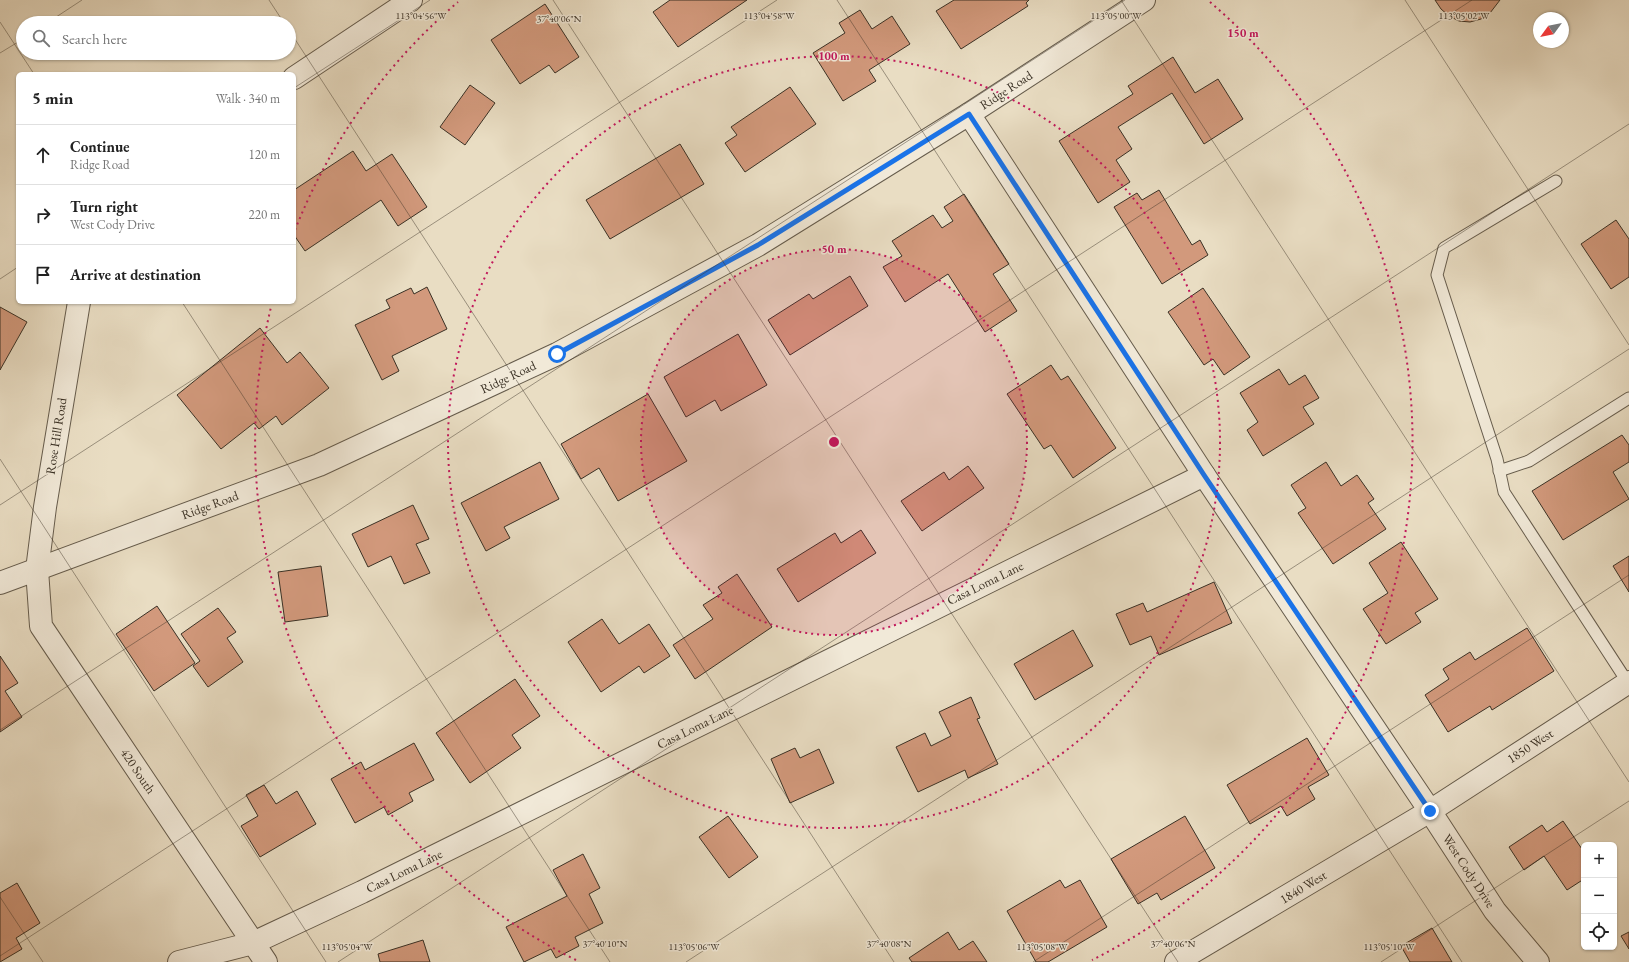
<!DOCTYPE html>
<meta charset="utf-8">
<style>
:root{--surface:#fff;--page:#f2f2f2;--text:#222;--muted:#767676;--line:#e0e0e0}
body{margin:0;font-family:"EB Garamond",serif;background:var(--page);color:var(--text)}
.controls{position:absolute;right:12px;bottom:12px;display:grid;overflow:hidden;border-radius:6px;box-shadow:0 1px 3px #0004}
.controls button{width:36px;height:36px;display:grid;place-items:center;padding:0;border:0;border-bottom:1px solid var(--line);background:var(--surface);color:var(--text);font:20px sans-serif}
.compass{position:absolute;left:1533px;top:12px;width:36px;height:36px;border-radius:50%;background:var(--surface);box-shadow:0 1px 3px #0004;rotate:237deg}
.stop{position:absolute;width:12px;height:12px;margin:-9px;border:3px solid #1a73e8;border-radius:50%;background:#fff}
.stop.end{background:#1a73e8;border-color:#fff;box-shadow:0 1px 4px #0008}
.list{margin:0;padding:0;list-style:none}
h2{display:flex;justify-content:space-between;align-items:center;height:52px;margin:0;padding:0 16px;font-size:17px}
h2 small{font-size:13px;font-weight:400;color:var(--muted)}
.list li{display:grid;grid-template-columns:26px 1fr auto;gap:12px;align-items:center;box-sizing:border-box;height:60px;padding:0 16px;border-top:1px solid var(--line)}
.list b{display:block;font-size:15px;white-space:nowrap}
.list p{margin:0;font-size:13px;white-space:nowrap;color:var(--muted)}
.list em{font-size:13px;font-style:normal;color:var(--muted)}
.icon{flex:none;width:22px;height:22px;fill:none;stroke:currentColor;stroke-width:2;stroke-linecap:round;stroke-linejoin:round}
.map{position:relative;flex:none;width:1629px;height:962px;overflow:hidden}
.search{position:absolute;background:var(--surface);box-shadow:0 1px 3px #0004;left:16px;top:16px;width:280px;height:44px;display:flex;align-items:center;gap:10px;box-sizing:border-box;padding:0 14px;border-radius:22px;color:var(--muted);font-size:15px}
.panel{position:absolute;background:var(--surface);box-shadow:0 1px 3px #0004;left:16px;top:72px;width:280px;height:232px;border-radius:6px}
.map>svg:first-child{display:block}
.building{fill:#d2997c;stroke:#3a3125}
.lines{fill:none;stroke-linecap:round;stroke-linejoin:round}
.service-casing{stroke:#665c4c;stroke-width:13}
.minor-casing{stroke:#665c4c;stroke-width:24}
.tertiary-casing{stroke:#665c4c;stroke-width:24}
.service{stroke:#f1e9d8;stroke-width:11}
.minor{stroke:#f1e9d8;stroke-width:22}
.tertiary{stroke:#f1e9d8;stroke-width:22}
.route{stroke:#1a73e8;stroke-width:5}
.ticks{fill:none;stroke:#3a3125;stroke-width:1;stroke-opacity:0.45}
.ring{fill:none;stroke:#c2185b;stroke-width:2;stroke-dasharray:2 4}
.labels{text-anchor:middle;dominant-baseline:central;stroke-width:3;stroke-linejoin:round;paint-order:stroke}
.street-label{font-size:13px;fill:#3a3125;stroke:#f1e9d8}
.ticks-label{font-size:10px;text-anchor:middle;fill:#3a3125;stroke:#f1e9d8;stroke-width:3;stroke-linejoin:round;paint-order:stroke}
.centre{fill:#c2185b;stroke:#f1e9d8;stroke-width:2}
.ring-label{font-size:12px;text-anchor:middle;font-weight:bold;fill:#c2185b;stroke:#f1e9d8;stroke-width:3;stroke-linejoin:round;paint-order:stroke}
</style>
<div class="map">
<svg width="1629" height="962" viewBox="0 0 1629 962">
<rect width="100%" height="100%" fill="#e9ddc3"/>
<filter id="stains"><feTurbulence type="fractalNoise" baseFrequency=".005" numOctaves="4"/><feColorMatrix values="0 0 0 0 .2 0 0 0 0 .09 0 0 0 0 .02 0 0 0 .5 -.17"/></filter>
<radialGradient id="worn" r=".72"><stop offset=".6" stop-color="#630" stop-opacity="0"/><stop offset="1" stop-color="#630" stop-opacity=".3"/></radialGradient>
<g class="building">
<path d="M670 0H747L678 47 653 12Z"/>
<path d="M954 0H1029L1026 3 1028 6 961 49 936 11Z"/>
<path d="M1435 0H1500L1490 13 1481 19 1470 22 1459 21 1449 16 1441 9Z"/>
<path d="M545 4 579 57 555 73 549 65 520 84 491 40Z"/>
<path d="M860 10 872 29 892 16 910 44 869 70 876 81 843 101 813 53 845 33 839 23Z"/>
<path d="M1173 57 1195 93 1218 79 1243 119 1204 144 1172 93 1118 127 1132 149 1116 160 1130 182 1098 203 1059 141 1133 94 1128 86Z"/>
<path d="M470 85 495 103 465 145 440 127Z"/>
<path d="M790 87 816 124 745 172 725 143 737 135 731 127Z"/>
<path d="M680 144 704 184 610 239 586 200Z"/>
<path d="M353 151 366 171 392 154 427 207 398 226 381 200 305 251 294 235V190Z"/>
<path d="M1159 190 1192 245 1200 240 1208 255 1162 284 1114 207 1137 193 1142 200Z"/>
<path d="M964 194 1009 264 993 274 1017 311 985 332 948 274 905 302 883 267 902 256 892 241 933 215 942 228 953 221 944 207Z"/>
<path d="M1616 220 1629 239V277L1611 289 1581 244Z"/>
<path d="M850 276 868 306 790 355 768 320 809 294 813 299Z"/>
<path d="M427 287 447 329 392 356 399 371 382 380 355 325 390 308 386 300 411 288 414 294Z"/>
<path d="M1203 288 1250 357 1224 375 1213 359 1204 365 1168 312Z"/>
<path d="M0 307 27 322 0 370Z"/>
<path d="M260 328 287 363 300 352 329 388 282 425 276 416 259 429 254 423 221 449 177 395Z"/>
<path d="M738 334 767 385 721 411 715 400 686 417 664 377Z"/>
<path d="M1051 365 1061 380 1068 376 1116 448 1073 478 1051 445 1044 449 1007 394Z"/>
<path d="M1279 369 1289 385 1305 375 1319 398 1303 407 1314 424 1263 456 1247 430 1258 422 1240 393Z"/>
<path d="M648 394 687 461 618 501 599 468 581 479 561 444Z"/>
<path d="M1622 435 1629 445V462L1613 472 1629 499 1563 540 1532 491Z"/>
<path d="M540 462 559 499 504 527 510 538 486 551 461 503Z"/>
<path d="M1326 462 1341 486 1357 475 1374 499 1368 503 1386 529 1333 564 1298 513 1306 508 1291 485Z"/>
<path d="M968 466 984 488 922 531 901 501 944 472 949 480Z"/>
<path d="M413 505 429 539 416 544 430 573 404 584 391 556 368 567 352 534Z"/>
<path d="M861 530 876 553 798 602 777 569 835 533 841 543Z"/>
<path d="M1401 542 1438 599 1415 613 1421 622 1386 644 1363 609 1388 593 1369 563Z"/>
<path d="M1629 556V592L1613 566Z"/>
<path d="M321 566 328 616 285 622 278 572Z"/>
<path d="M737 574 772 627 695 679 673 645 713 619 703 605 722 593 718 587Z"/>
<path d="M1214 582 1232 623 1159 655 1151 636 1130 645 1116 614 1143 603 1147 612Z"/>
<path d="M157 606 195 663 154 691 116 634Z"/>
<path d="M218 608 236 632 227 638 243 662 208 687 193 666 200 661 181 634Z"/>
<path d="M602 619 619 644 649 624 670 656 644 673 639 666 601 692 568 642Z"/>
<path d="M1527 628 1554 671 1492 710 1490 706 1448 732 1425 695 1449 679 1443 669 1470 652 1475 660Z"/>
<path d="M1073 630 1093 666 1035 700 1014 664Z"/>
<path d="M0 656 18 683 5 691 22 717 0 732Z"/>
<path d="M515 679 540 716 512 735 521 748 470 783 436 733Z"/>
<path d="M971 697 980 718 977 719 998 764 968 778 965 770 918 792 896 747 925 733 931 746 951 736 939 712Z"/>
<path d="M1307 738 1329 775 1308 787 1315 799 1287 816 1281 806 1250 824 1227 785Z"/>
<path d="M414 743 434 780 409 793 413 801 388 815 384 807 355 823 331 779 361 762 365 770Z"/>
<path d="M795 748 800 758 819 749 834 783 790 803 771 759Z"/>
<path d="M264 785 276 804 297 791 316 824 260 857 241 826 258 816 246 795Z"/>
<path d="M728 816 758 857 729 878 699 837Z"/>
<path d="M1185 816 1215 868 1161 900 1157 893 1138 904 1111 859Z"/>
<path d="M1563 821 1584 852V879L1567 890 1544 856 1524 870 1509 847 1542 825 1547 832Z"/>
<path d="M583 854 600 888 589 894 603 923 575 937 579 946 556 958 551 949 524 962 506 927 567 896 553 870Z"/>
<path d="M1060 880 1065 888 1080 880 1107 927 1048 962H1036L1007 911Z"/>
<path d="M17 883 40 923 16 938 22 949 0 962V893Z"/>
<path d="M1432 928 1452 962H1410L1401 946Z"/>
<path d="M948 932 959 950 973 941 987 962H912L909 958Z"/>
<path d="M1629 932V949L1621 936Z"/>
<path d="M423 940 430 962H380L378 954Z"/>
</g>
<g class="lines">
<defs>
<g id="service">
<path d="M1556 181 1444 248 1437 275 1497 459 1504 492 1628 683"/>
<path d="M1499 471 1529 461 1629 398"/>
</g>
<g id="minor">
<path d="M294 78 411 0"/>
<path d="M79 302 45 507 37 570 41 626 266 962"/>
<path d="M179 962 253 943 362 892 1204 475"/>
<path d="M1176 962 1430 811 1629 682"/>
</g>
<g id="tertiary">
<path d="M969 114 1204 475 1430 811 1495 911 1538 962"/>
<path d="M0 583 319 465 557 354 758 245 969 114 1144 0"/>
</g>
</defs>
<use href="#service" class="service-casing"/>
<use href="#minor" class="minor-casing"/>
<use href="#tertiary" class="tertiary-casing"/>
<use href="#service" class="service"/>
<use href="#minor" class="minor"/>
<use href="#tertiary" class="tertiary"/>
</g>
<g class="lines">
<path class="route" d="M557 354 758 245 969 114 1204 475 1430 811"/>
</g>
<path class="ticks" d="M269 0 284 23M553 0 1178 962M837 0 1462 962M1121 0 1629 782M1405 0 1629 345M0 22 34 74M47 23 82 0M289 30 894 962M0 53 23 39M294 88 430 0M0 279 18 267M182 302 610 962M0 459 326 962M0 505 777 0M0 730 1125 0M0 897 43 962M0 956 1472 0M338 962 1629 124M686 962 1629 349M1033 962 1629 575M1381 962 1629 801"/>
<circle cx="834" cy="442" r="193" fill="#c2185b" fill-opacity=".12"/>
<g class="ring">
<circle cx="834" cy="442" r="193"/>
<circle cx="834" cy="442" r="386"/>
<path d="M576 960A579 579 0 0 1 271 307M295 230A579 579 0 0 1 458 2M1210 2A579 579 0 0 1 1092 960"/>
</g>
<g class="labels">
<g class="street-label">
<text transform="translate(1006 90) rotate(-33)">Ridge Road</text>
<text transform="translate(508 377) rotate(-25)">Ridge Road</text>
<text transform="translate(56 436) rotate(-81)">Rose Hill Road</text>
<text transform="translate(210 505) rotate(-20)">Ridge Road</text>
<text transform="translate(985 583) rotate(-26)">Casa Loma Lane</text>
<text transform="translate(695 727) rotate(-26)">Casa Loma Lane</text>
<text transform="translate(1530 746) rotate(-33)">1850 West</text>
<text transform="translate(138 771) rotate(56)">420 South</text>
<text transform="translate(404 871) rotate(-26)">Casa Loma Lane</text>
<text transform="translate(1469 871) rotate(57)">West Cody Drive</text>
<text transform="translate(1303 887) rotate(-31)">1840 West</text>
</g>
</g>
<g class="ticks-label">
<text x="421" y="19">113°04'56"W</text>
<text x="769" y="19">113°04'58"W</text>
<text x="1116" y="19">113°05'00"W</text>
<text x="1464" y="19">113°05'02"W</text>
<text x="559" y="22">37°40'06"N</text>
<text x="605" y="947">37°40'10"N</text>
<text x="889" y="947">37°40'08"N</text>
<text x="1173" y="947">37°40'06"N</text>
<text x="347" y="950">113°05'04"W</text>
<text x="694" y="950">113°05'06"W</text>
<text x="1042" y="950">113°05'08"W</text>
<text x="1389" y="950">113°05'10"W</text>
</g>
<circle cx="834" cy="442" r="6" class="centre"/>
<g class="ring-label">
<text x="1243" y="37">150 m</text>
<text x="834" y="60">100 m</text>
<text x="834" y="253">50 m</text>
</g>
<rect width="100%" height="100%" filter="url(#stains)"/>
<rect width="100%" height="100%" fill="url(#worn)"/>
</svg>
<div class="controls">
<button>+</button>
<button>−</button>
<button><svg class="icon" aria-label="locate" viewBox="0 0 24 24"><circle cx="12" cy="12" r="6"/><path d="M12 2v4M12 18v4M2 12h4M18 12h4"/></svg></button>
</div>
<svg class="compass" viewBox="-18 -18 36 36"><path d="M0-13l5 13h-10z" fill="#e53935"/><path d="M0 13l5-13h-10z" fill="#767676"/></svg>
<div class="stop" style="left:557px;top:354px"></div>
<div class="stop end" style="left:1430px;top:811px"></div>
<div class="search"><svg class="icon" aria-label="search" viewBox="0 0 24 24"><circle cx="10" cy="10" r="6"/><path d="M15 15l6 6"/></svg>Search here</div>
<section class="panel">
<h2>5 min<small>Walk · 340 m</small></h2>
<ul class="list">
<li><svg class="icon" aria-label="ahead" viewBox="0 0 24 24"><path d="M12 20V5M6 11l6-6 6 6"/></svg><div><b>Continue</b><p>Ridge Road</p></div><em>120 m</em></li>
<li><svg class="icon" aria-label="right" viewBox="0 0 24 24"><path d="M7 20v-9h11M14 6l5 5-5 5"/></svg><div><b>Turn right</b><p>West Cody Drive</p></div><em>220 m</em></li>
<li><svg class="icon" aria-label="arrive" viewBox="0 0 24 24"><path d="M6 21V4h12l-3 4 3 4H6"/></svg><div><b>Arrive at destination</b></div></li>
</ul>
</section>
</div>
